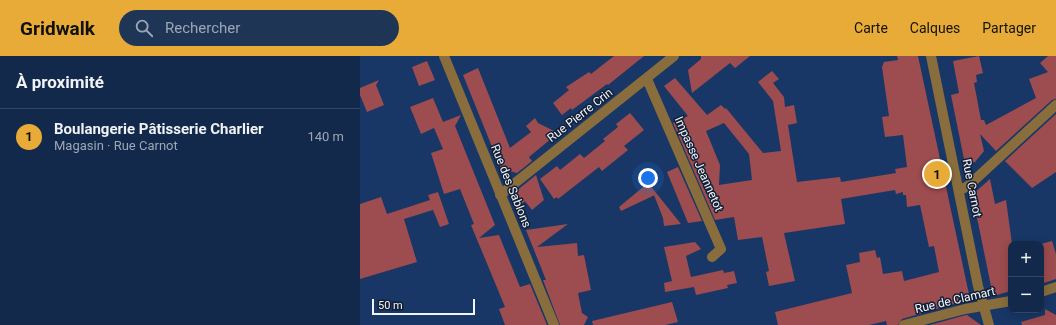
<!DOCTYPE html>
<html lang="fr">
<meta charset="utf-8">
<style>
:root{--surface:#12294c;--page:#1f3556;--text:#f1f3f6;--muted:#9ca6b5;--line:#314564;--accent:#e8ab37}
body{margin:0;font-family:Roboto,sans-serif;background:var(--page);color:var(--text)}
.controls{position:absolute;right:12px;bottom:12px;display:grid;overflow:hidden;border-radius:8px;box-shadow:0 2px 10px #0003}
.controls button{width:36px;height:36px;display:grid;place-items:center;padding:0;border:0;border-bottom:1px solid var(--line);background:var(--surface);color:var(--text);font:20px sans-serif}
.scale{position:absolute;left:12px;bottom:10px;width:103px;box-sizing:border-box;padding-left:4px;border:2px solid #f1f4fa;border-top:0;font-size:11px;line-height:14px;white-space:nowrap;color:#f1f4fa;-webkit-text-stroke:3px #121f35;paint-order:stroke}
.you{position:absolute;left:288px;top:122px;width:14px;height:14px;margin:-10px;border:3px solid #fff;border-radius:50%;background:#1a73e8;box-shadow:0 0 0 6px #1a73e833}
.badge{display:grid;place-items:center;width:26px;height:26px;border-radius:50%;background:var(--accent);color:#111;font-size:13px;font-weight:700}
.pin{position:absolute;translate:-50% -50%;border:2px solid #fff;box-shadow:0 1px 4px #0006}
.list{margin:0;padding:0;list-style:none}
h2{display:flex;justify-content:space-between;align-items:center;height:52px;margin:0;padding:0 16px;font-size:17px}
h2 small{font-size:13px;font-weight:400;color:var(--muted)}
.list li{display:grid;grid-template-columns:26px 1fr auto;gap:12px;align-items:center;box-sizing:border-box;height:56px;padding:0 16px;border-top:1px solid var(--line)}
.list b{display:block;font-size:15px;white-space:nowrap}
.list p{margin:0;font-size:13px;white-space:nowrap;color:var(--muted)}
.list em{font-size:13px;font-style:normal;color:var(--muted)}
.icon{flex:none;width:22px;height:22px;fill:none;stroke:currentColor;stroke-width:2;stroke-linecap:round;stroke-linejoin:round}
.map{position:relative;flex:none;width:696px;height:269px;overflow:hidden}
header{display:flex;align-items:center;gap:24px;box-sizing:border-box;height:56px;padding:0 20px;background:var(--accent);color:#111}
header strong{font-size:19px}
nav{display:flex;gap:22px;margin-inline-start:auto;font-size:14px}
.search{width:280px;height:36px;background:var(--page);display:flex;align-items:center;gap:10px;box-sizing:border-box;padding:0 14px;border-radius:22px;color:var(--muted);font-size:15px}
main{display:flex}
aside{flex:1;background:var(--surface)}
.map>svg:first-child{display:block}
.building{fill:#9d4c4f;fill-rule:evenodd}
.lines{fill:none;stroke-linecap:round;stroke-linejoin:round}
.minor{stroke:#8a6d3c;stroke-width:10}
.labels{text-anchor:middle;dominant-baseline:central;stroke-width:3;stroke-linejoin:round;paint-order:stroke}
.street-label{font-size:12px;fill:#f1f4fa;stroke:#121f35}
</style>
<header>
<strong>Gridwalk</strong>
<div class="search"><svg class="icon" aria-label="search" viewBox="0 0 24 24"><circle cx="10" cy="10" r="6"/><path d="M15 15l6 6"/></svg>Rechercher</div>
<nav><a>Carte</a><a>Calques</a><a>Partager</a></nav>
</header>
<main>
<aside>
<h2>À proximité<small></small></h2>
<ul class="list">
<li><span class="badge">1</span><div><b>Boulangerie Pâtisserie Charlier</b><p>Magasin · Rue Carnot</p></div><em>140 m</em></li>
</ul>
</aside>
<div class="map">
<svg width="696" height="269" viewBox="0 0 696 269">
<rect width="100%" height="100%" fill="#183766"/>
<g class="building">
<path d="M254 0H284L248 29 247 28 212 54 211 52 202 59 193 47 209 34 206 31 229 16 231 18Z"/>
<path d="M341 0H390L375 12 370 7 332 37 328 14 341 3Z"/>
<path d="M537 0H558L610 243 542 263 538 269H527L526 265 509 269H418L415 256 492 237 486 209 500 206 499 197 515 194 517 202 520 201 523 218 542 215 544 225 579 216 574 190 569 191 560 149 547 151 546 139H543V136L536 138 535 134 481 143 485 168 424 177 435 225 409 230 406 216 409 215 402 181 378 184 374 161 355 164 313 67 328 60 304 30 315 22 347 59 361 49 365 53 366 52 403 97 421 95 413 45 398 26 412 15 419 23 413 27 424 41 425 51 434 49 437 67 428 69 437 126 480 121 481 126 536 117 535 113 547 111 543 79 525 81 522 61 529 60 522 11 524 6 538 4ZM364 67 389 98 392 124 359 129 360 109 346 75Z"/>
<path d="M619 0 623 17 616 19 617 26 614 27 621 64H624L626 69 676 42 669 23 688 16 680 7 688 0H696V43L692 44 636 95 620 78 624 95 615 106 605 108 591 39 599 37 593 5Z"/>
<path d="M67 5 75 24 59 30 52 11Z"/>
<path d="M118 12 150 92 171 76 166 70 175 62 178 67 198 77 169 101 172 105 157 117 141 113 103 19Z"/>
<path d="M19 24 16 29 24 49 7 56 0 39V32Z"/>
<path d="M73 42 83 66 101 59 95 70 135 169 119 182 139 179 160 231 170 228 187 269H145L139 253 145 251 111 169 114 168 100 133 84 138 71 97 83 93 74 72 61 78 50 51Z"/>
<path d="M270 57 284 74 264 90 268 94 242 115 239 111 198 143 197 141 194 143 180 123 197 110 200 114 220 98 224 102 245 85 243 83 258 71 256 68Z"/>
<path d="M696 58V116L672 132 645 105Z"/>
<path d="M318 111 342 165 328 167 307 116Z"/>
<path d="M176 119 184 144 172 154 165 145 157 152 153 143 155 136Z"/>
<path d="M630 123 635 148 646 144 652 188 651 235 633 240 613 142V138Z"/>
<path d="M288 127 297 138 261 155 259 151Z"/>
<path d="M78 136 89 168 80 171 73 154 44 163 57 206 0 223V148L21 141 27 158 70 144 68 139Z"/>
<path d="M297 138 321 168 304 170 303 162 294 139Z"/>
<path d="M208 168 177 191 217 187 218 200 224 199 231 234 218 237 222 257 228 261 224 269H200L183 224H186L166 174Z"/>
<path d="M692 185 696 198V223L681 228V188Z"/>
<path d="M335 186 341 193 326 200 331 221 363 214 364 217 374 215 377 227 367 229 368 232 336 239 334 231 305 236 304 227 312 225 304 191Z"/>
<path d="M312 246 318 266 305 269H233L232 265Z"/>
<path d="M685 253 696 259V269H662L661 266 685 259Z"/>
<path d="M607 259 621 269H570L606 259Z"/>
</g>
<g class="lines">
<g class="minor">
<path d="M84 0 194 269"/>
<path d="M571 0 618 230 629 269"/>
<path d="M287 23 361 193 352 201"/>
<path d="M600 134 608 130 696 49"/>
<path d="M140 139 314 0"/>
<path d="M681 236 696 231"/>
<path d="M544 269 605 253 651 245"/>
</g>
</g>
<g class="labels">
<g class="street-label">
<text transform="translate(220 59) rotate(-38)">Rue Pierre Crin</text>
<text transform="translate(339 108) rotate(66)">Impasse Jeannetot</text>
<text transform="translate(151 130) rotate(68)">Rue des Sablons</text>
<text transform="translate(612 132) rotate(79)">Rue Carnot</text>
<text transform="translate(595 244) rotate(-13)">Rue de Clamart</text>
</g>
</g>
</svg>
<div class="controls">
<button>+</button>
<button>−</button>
</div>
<div class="scale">50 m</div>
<div class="you"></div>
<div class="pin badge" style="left:577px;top:118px">1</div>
</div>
</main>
